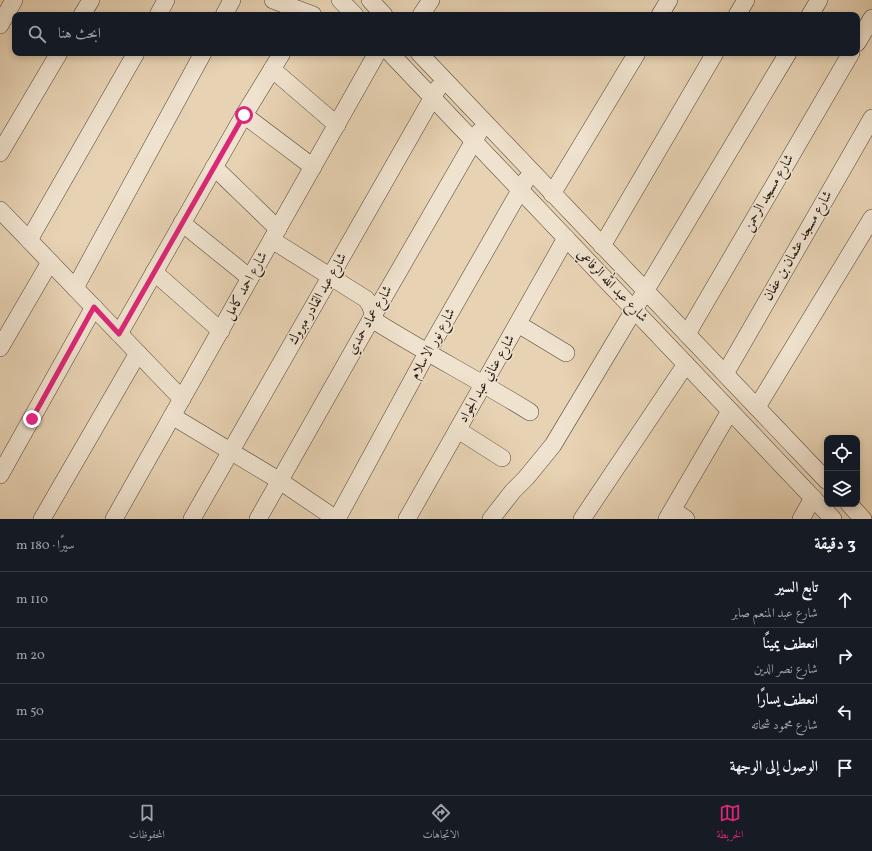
<!DOCTYPE html>
<html lang="ar">
<meta charset="utf-8">
<style>
:root{--surface:#171b24;--page:#242831;--text:#f1f3f6;--muted:#9ea1a6;--line:#363941;--accent:#db2777}
body{margin:0;font-family:Vollkorn,Amiri,serif;background:var(--page);color:var(--text);direction:rtl}
.controls{position:absolute;right:12px;bottom:12px;display:grid;overflow:hidden;border-radius:8px;box-shadow:0 2px 6px #0003}
.controls button{width:36px;height:36px;display:grid;place-items:center;padding:0;border:0;border-bottom:1px solid var(--line);background:var(--surface);color:var(--text);font:20px sans-serif}
.stop{position:absolute;width:12px;height:12px;margin:-9px;border:3px solid #db2777;border-radius:50%;background:#fff}
.stop.end{background:#db2777;border-color:#fff;box-shadow:0 1px 4px #0008}
.list{margin:0;padding:0;list-style:none}
h2{display:flex;justify-content:space-between;align-items:center;height:52px;margin:0;padding:0 16px;font-size:17px}
h2 small{font-size:13px;font-weight:400;color:var(--muted)}
.list li{display:grid;grid-template-columns:26px 1fr auto;gap:12px;align-items:center;box-sizing:border-box;height:56px;padding:0 16px;border-top:1px solid var(--line)}
.list b{display:block;font-size:15px;white-space:nowrap}
.list p{margin:0;font-size:13px;white-space:nowrap;color:var(--muted)}
.list em{font-size:13px;font-style:normal;color:var(--muted)}
.icon{flex:none;width:22px;height:22px;fill:none;stroke:currentColor;stroke-width:2;stroke-linecap:round;stroke-linejoin:round}
.map{position:relative;flex:none;width:872px;height:519px;overflow:hidden;direction:ltr}
.search{position:absolute;background:var(--surface);box-shadow:0 2px 6px #0003;left:12px;right:12px;top:12px;height:44px;display:flex;align-items:center;gap:10px;box-sizing:border-box;padding:0 14px;border-radius:8px;color:var(--muted);font-size:15px}
.sheet{height:276px;background:var(--surface)}
nav{display:flex;justify-content:space-around;align-items:center;box-sizing:border-box;height:56px;border-top:1px solid var(--line);background:var(--surface);font-size:11px;color:var(--muted)}
nav a{display:grid;justify-items:center;gap:2px}
nav .on{color:var(--accent)}
.map>svg:first-child{display:block}
.lines{fill:none;stroke-linecap:round;stroke-linejoin:round}
.minor-casing{stroke:#524234;stroke-width:18}
.minor{stroke:#efe2ce;stroke-width:17}
.route{stroke:#db2777;stroke-width:5}
.labels{text-anchor:middle;dominant-baseline:central;stroke-width:3;stroke-linejoin:round;paint-order:stroke}
.street-label{font-size:14px;fill:#211209;stroke:#efe2ce}
</style>
<div class="map">
<svg width="872" height="519" viewBox="0 0 872 519">
<rect width="100%" height="100%" fill="#e7d2b3"/>
<filter id="stains"><feTurbulence type="fractalNoise" baseFrequency=".005" numOctaves="4"/><feColorMatrix values="0 0 0 0 .2 0 0 0 0 .09 0 0 0 0 .02 0 0 0 .5 -.17"/></filter>
<radialGradient id="worn" r=".72"><stop offset=".6" stop-color="#630" stop-opacity="0"/><stop offset="1" stop-color="#630" stop-opacity=".3"/></radialGradient>
<g class="lines">
<defs>
<g id="minor">
<path d="M273 0 313 15"/>
<path d="M340 0 355 15"/>
<path d="M370 0 384 15"/>
<path d="M82 15 91 0"/>
<path d="M158 15 166 0"/>
<path d="M224 15 232 0"/>
<path d="M421 15 431 0"/>
<path d="M660 15 669 0"/>
<path d="M737 15 746 0"/>
<path d="M810 15 819 0"/>
<path d="M0 25 14 0"/>
<path d="M857 43 872 18"/>
<path d="M390 53 833 519"/>
<path d="M419 53 827 481"/>
<path d="M272 69 337 125"/>
<path d="M244 115 313 167"/>
<path d="M0 153 59 53"/>
<path d="M214 167 278 229"/>
<path d="M552 194 637 53"/>
<path d="M0 210 182 399"/>
<path d="M182 223 250 278"/>
<path d="M29 240 136 53"/>
<path d="M272 240 366 299C375 309 371 316 378 323 428 354 480 381 530 412"/>
<path d="M602 246 715 53"/>
<path d="M154 272 221 331"/>
<path d="M75 288 203 53"/>
<path d="M518 324 566 353"/>
<path d="M119 334 244 115 282 53"/>
<path d="M687 334 851 53"/>
<path d="M0 348 50 262"/>
<path d="M725 374 872 118"/>
<path d="M757 407 872 218"/>
<path d="M172 416 280 481 336 519"/>
<path d="M458 430 502 458"/>
<path d="M0 475 94 307"/>
<path d="M849 504 863 519"/>
<path d="M673 510 686 519"/>
<path d="M42 519 138 353"/>
<path d="M114 519 377 53"/>
<path d="M192 519 438 88"/>
<path d="M258 519 374 314 479 132"/>
<path d="M337 519 427 353 526 180"/>
<path d="M407 519 566 238"/>
<path d="M491 519 513 491 526 478 553 445 788 53"/>
<path d="M582 519 686 364"/>
<path d="M667 519 730 411"/>
<path d="M801 519 813 498"/>
</g>
</defs>
<use href="#minor" class="minor-casing"/>
<use href="#minor" class="minor"/>
</g>
<g class="lines">
<path class="route" d="M32 419 94 307 119 334 244 115"/>
</g>
<g class="labels">
<g class="street-label">
<text transform="translate(769 193) rotate(-60)">شارع مسجد الرحمن</text>
<text transform="translate(798 246) rotate(-60)">شارع مسجد عثمان بن عفان</text>
<text transform="translate(246 286) rotate(-61)">شارع احمد كامل</text>
<text transform="translate(612 286) rotate(46)">شارع عبد الله الرفاعي</text>
<text transform="translate(318 299) rotate(-60)">شارع عبد القادر مبروك</text>
<text transform="translate(370 320) rotate(-60)">شارع عماد حمدي</text>
<text transform="translate(433 344) rotate(-61)">شارع نور الاسلام</text>
<text transform="translate(487 379) rotate(-60)">شارع عناني عبد الجواد</text>
</g>
</g>
<rect width="100%" height="100%" filter="url(#stains)"/>
<rect width="100%" height="100%" fill="url(#worn)"/>
</svg>
<div class="controls">
<button><svg class="icon" aria-label="locate" viewBox="0 0 24 24"><circle cx="12" cy="12" r="6"/><path d="M12 2v4M12 18v4M2 12h4M18 12h4"/></svg></button>
<button><svg class="icon" aria-label="layers" viewBox="0 0 24 24"><path d="M12 4l9 5-9 5-9-5zM3 14l9 5 9-5"/></svg></button>
</div>
<div class="stop" style="left:244px;top:115px"></div>
<div class="stop end" style="left:32px;top:419px"></div>
<div class="search"><svg class="icon" aria-label="search" viewBox="0 0 24 24"><circle cx="10" cy="10" r="6"/><path d="M15 15l6 6"/></svg>ابحث هنا</div>
</div>
<section class="sheet">
<h2>3 دقيقة<small>سيرًا · 180 m</small></h2>
<ul class="list">
<li><svg class="icon" aria-label="ahead" viewBox="0 0 24 24"><path d="M12 20V5M6 11l6-6 6 6"/></svg><div><b>تابع السير</b><p>شارع عبد المنعم صابر</p></div><em>110 m</em></li>
<li><svg class="icon" aria-label="right" viewBox="0 0 24 24"><path d="M7 20v-9h11M14 6l5 5-5 5"/></svg><div><b>انعطف يمينًا</b><p>شارع نصر الدين</p></div><em>20 m</em></li>
<li><svg class="icon" aria-label="left" viewBox="0 0 24 24"><path d="M17 20v-9H6M10 6l-5 5 5 5"/></svg><div><b>انعطف يسارًا</b><p>شارع محمود شحاته</p></div><em>50 m</em></li>
<li><svg class="icon" aria-label="arrive" viewBox="0 0 24 24"><path d="M6 21V4h12l-3 4 3 4H6"/></svg><div><b>الوصول إلى الوجهة</b></div></li>
</ul>
</section>
<nav>
<a class="on"><svg class="icon" aria-label="map" viewBox="0 0 24 24"><path d="M3 6l6-2 6 2 6-2v14l-6 2-6-2-6 2zM9 4v14M15 6v14"/></svg>الخريطة</a>
<a><svg class="icon" aria-label="directions" viewBox="0 0 24 24"><path d="M12 3l9 9-9 9-9-9zM9 14v-3h6M13 9l2 2-2 2"/></svg>الاتجاهات</a>
<a><svg class="icon" aria-label="saved" viewBox="0 0 24 24"><path d="M7 4h10v16l-5-4-5 4z"/></svg>المحفوظات</a>
</nav>
